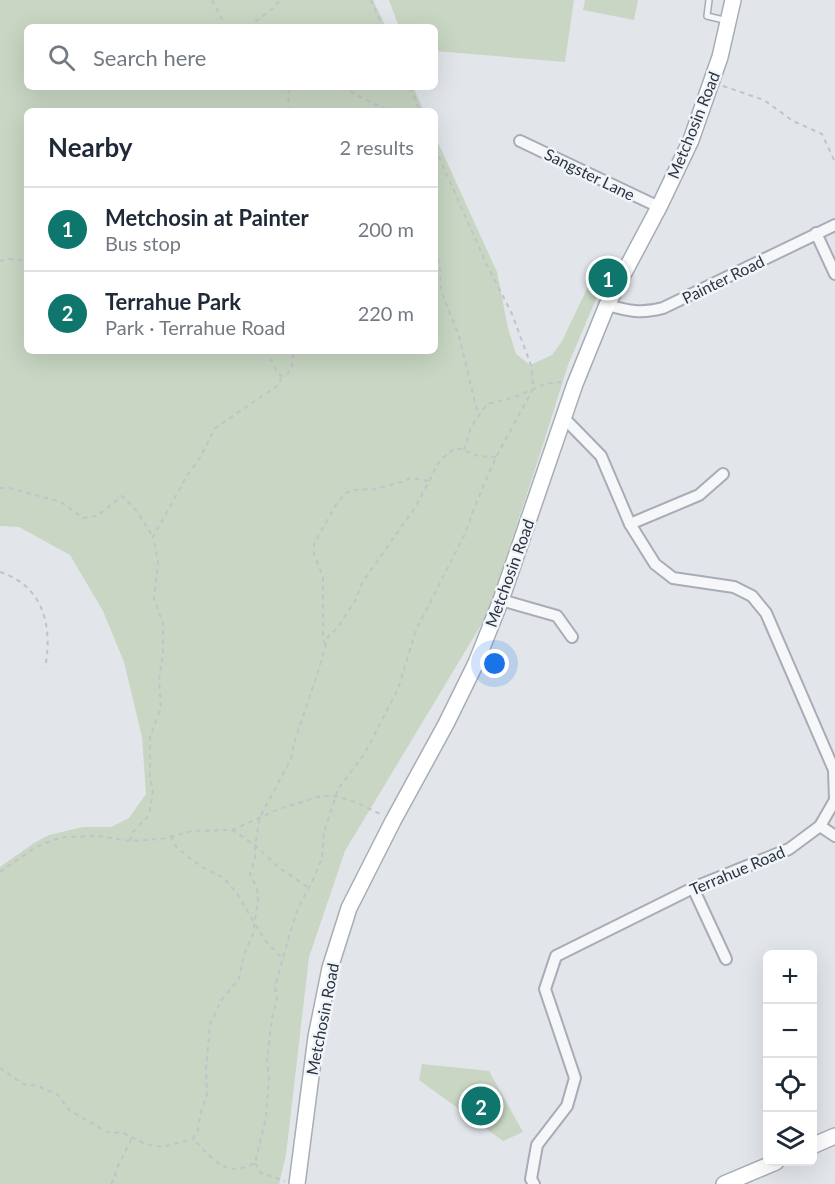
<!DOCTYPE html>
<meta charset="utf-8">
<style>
:root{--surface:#fff;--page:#f6f6f7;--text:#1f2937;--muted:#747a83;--line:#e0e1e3;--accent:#0f766e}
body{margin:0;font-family:Lato,sans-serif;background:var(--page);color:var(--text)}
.controls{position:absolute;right:18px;bottom:18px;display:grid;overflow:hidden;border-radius:9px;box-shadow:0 6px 24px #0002}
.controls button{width:54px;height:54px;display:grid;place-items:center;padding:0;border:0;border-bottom:2px solid var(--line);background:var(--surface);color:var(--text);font:30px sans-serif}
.you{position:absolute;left:495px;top:664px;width:21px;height:21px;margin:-15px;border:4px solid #fff;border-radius:50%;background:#1a73e8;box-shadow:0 0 0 9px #1a73e833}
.badge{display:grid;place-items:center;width:39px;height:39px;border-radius:50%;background:var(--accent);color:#fff;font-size:20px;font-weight:700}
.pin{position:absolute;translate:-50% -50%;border:3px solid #fff;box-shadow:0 2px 6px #0006}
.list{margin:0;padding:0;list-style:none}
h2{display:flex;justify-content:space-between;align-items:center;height:78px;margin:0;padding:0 24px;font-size:26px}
h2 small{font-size:20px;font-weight:400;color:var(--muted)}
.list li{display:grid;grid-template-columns:39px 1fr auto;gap:18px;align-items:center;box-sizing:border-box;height:84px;padding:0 24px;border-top:2px solid var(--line)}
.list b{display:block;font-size:22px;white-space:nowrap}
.list p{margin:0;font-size:20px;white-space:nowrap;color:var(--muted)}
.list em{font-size:20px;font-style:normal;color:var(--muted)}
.icon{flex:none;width:33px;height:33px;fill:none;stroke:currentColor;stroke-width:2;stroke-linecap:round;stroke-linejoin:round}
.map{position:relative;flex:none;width:835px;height:1184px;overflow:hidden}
.search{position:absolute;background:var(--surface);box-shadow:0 6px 24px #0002;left:24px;top:24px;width:414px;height:66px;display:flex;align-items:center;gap:15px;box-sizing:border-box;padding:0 21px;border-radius:9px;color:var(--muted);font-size:22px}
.panel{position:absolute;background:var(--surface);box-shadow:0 6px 24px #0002;left:24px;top:108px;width:414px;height:246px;border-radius:9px}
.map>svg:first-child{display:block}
.green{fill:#c8d6c3}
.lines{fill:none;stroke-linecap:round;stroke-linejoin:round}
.lane-casing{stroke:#a7adb6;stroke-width:8}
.street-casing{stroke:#a7adb6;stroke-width:14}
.secondary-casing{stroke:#a7adb6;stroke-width:18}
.path{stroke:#c0c4ca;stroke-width:2;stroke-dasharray:4.5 4.5;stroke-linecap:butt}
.lane{stroke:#f5f7f9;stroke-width:5}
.street{stroke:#f5f7f9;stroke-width:10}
.secondary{stroke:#fff;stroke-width:15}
.labels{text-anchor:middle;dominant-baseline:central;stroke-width:5;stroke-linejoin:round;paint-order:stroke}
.street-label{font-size:16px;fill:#293444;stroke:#f2f5f8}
</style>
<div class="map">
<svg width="835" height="1184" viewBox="0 0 835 1184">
<rect width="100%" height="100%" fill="#e2e6eb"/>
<g class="green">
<path d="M0 0H373L386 27H27V87H413L424 111H27V351H435V136L497 272 508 328 516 354 530 365 552 355 562 341 594 274 603 266 606 270 605 278 568 365 540 454 487 615 345 851 309 957 286 1155 279 1184H0V867L34 843 49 835 83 827H111L129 818 146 794 142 737 124 662 103 611 70 555 19 527 0 526Z"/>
<path d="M389 0H574L565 62 435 51V27H399Z"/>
<path d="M585 0H638L634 20 583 10Z"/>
<path d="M422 1064 489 1071 523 1132 503 1141 419 1080Z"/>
</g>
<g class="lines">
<defs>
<path id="lane" d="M709 0 707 16 728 21"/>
<g id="street">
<path d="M520 141 659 207"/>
<path d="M816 233 835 274"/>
<path d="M607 305C629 311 641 314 663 308L835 225"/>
<path d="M630 524 699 495 723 474"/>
<path d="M501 600 557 616 572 637"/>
<path d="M820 826 835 836"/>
<path d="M693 888 726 959"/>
<path d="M534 1184 531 1179 537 1145 567 1106 575 1078 545 989 556 956 693 888 789 849 820 826 835 800 834 770 766 613 752 596 734 587 673 578 655 564 630 524 601 456 563 417"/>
</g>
<g id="secondary">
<path d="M812 1146 835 1136"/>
<path d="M297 1184 316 1037 330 968 349 908 393 821 446 724 476 663 501 600 575 384 607 305 659 207 691 140 720 57 733 0"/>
<path d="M724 1184 776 1162"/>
</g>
</defs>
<use href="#lane" class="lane-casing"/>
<use href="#street" class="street-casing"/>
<use href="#secondary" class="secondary-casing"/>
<g class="path">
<path d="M212 0 226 27"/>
<path d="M371 0 383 27"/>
<path d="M248 27 272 9 280 0"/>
<path d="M723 86 764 100 793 121 822 134 835 162"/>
<path d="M342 87 374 104 392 111"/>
<path d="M410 87 420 111"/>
<path d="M288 111 289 87"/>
<path d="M435 148 486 263 512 314 532 368 533 389 496 457 477 501 464 536 416 630 398 689 365 753 338 789 324 832 322 858 312 882 298 908 289 936 275 987 277 999 272 1018 267 1062 269 1078 266 1117 255 1163C224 1179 214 1159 193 1139L198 1130 201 1112 207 1094 206 1069 210 1024 222 999 239 979 244 954 253 934 258 901 257 888 250 874 255 858V845L260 817 291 759 294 743 318 672 328 637 338 627 356 599 362 583 416 506 440 460 455 448 464 450 480 457 489 456 496 457"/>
<path d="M435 250 440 266 441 291 459 336 478 415"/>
<path d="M0 261 7 259 24 260 27 258"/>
<path d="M265 351C272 359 274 369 281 376L287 375 292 365 293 351"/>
<path d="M464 450 471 427 487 404 512 398 545 384 561 382"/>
<path d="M0 488H10L61 502 83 518 97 516 122 496 137 511 153 537"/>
<path d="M0 572C44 586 53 627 45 668"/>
<path d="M325 644 323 639V577L314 554V544L337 503 346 493 353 490 375 489 405 481 410 478 429 481"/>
<path d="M232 830 255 845 278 867 309 888"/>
<path d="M171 836 177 848 202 867 224 878 238 895 264 939 283 959"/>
<path d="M130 841 132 833 149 815 153 791 150 777V737L161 707 159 681 163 652V623L154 599 158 561 153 537 188 474 200 458 215 428 280 384 281 376"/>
<path d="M0 872 36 847 53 840 65 837 98 836 130 841 161 839 192 831 232 830 279 809 321 796H336L358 803 380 814"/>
<path d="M0 1068 23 1084 38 1086 58 1095 69 1110 107 1132 123 1133 145 1144 162 1147 193 1139"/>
<path d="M255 1163 261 1173 285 1181"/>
<path d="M111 1184 115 1177 116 1170 132 1138"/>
</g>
<use href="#lane" class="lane"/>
<use href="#street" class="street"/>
<use href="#secondary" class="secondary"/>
</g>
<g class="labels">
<g class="street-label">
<text transform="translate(693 125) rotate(-68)">Metchosin Road</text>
<text transform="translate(590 174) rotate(26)">Sangster Lane</text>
<text transform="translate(723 279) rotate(-26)">Painter Road</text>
<text transform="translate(509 573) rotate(-70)">Metchosin Road</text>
<text transform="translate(737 870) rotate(-23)">Terrahue Road</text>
<text transform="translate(322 1019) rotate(-79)">Metchosin Road</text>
</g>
</g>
</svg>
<div class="controls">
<button>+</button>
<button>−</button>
<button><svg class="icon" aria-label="locate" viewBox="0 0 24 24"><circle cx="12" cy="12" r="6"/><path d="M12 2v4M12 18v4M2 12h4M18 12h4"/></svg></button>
<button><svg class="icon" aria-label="layers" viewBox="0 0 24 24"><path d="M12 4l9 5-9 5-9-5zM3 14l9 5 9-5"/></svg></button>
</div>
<div class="you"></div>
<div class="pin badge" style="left:608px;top:278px">1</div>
<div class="pin badge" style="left:481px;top:1106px">2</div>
<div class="search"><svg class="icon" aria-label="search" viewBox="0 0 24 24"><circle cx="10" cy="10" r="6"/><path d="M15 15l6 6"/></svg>Search here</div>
<section class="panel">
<h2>Nearby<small>2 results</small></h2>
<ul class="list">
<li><span class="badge">1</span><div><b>Metchosin at Painter</b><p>Bus stop</p></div><em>200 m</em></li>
<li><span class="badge">2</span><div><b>Terrahue Park</b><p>Park · Terrahue Road</p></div><em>220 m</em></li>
</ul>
</section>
</div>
